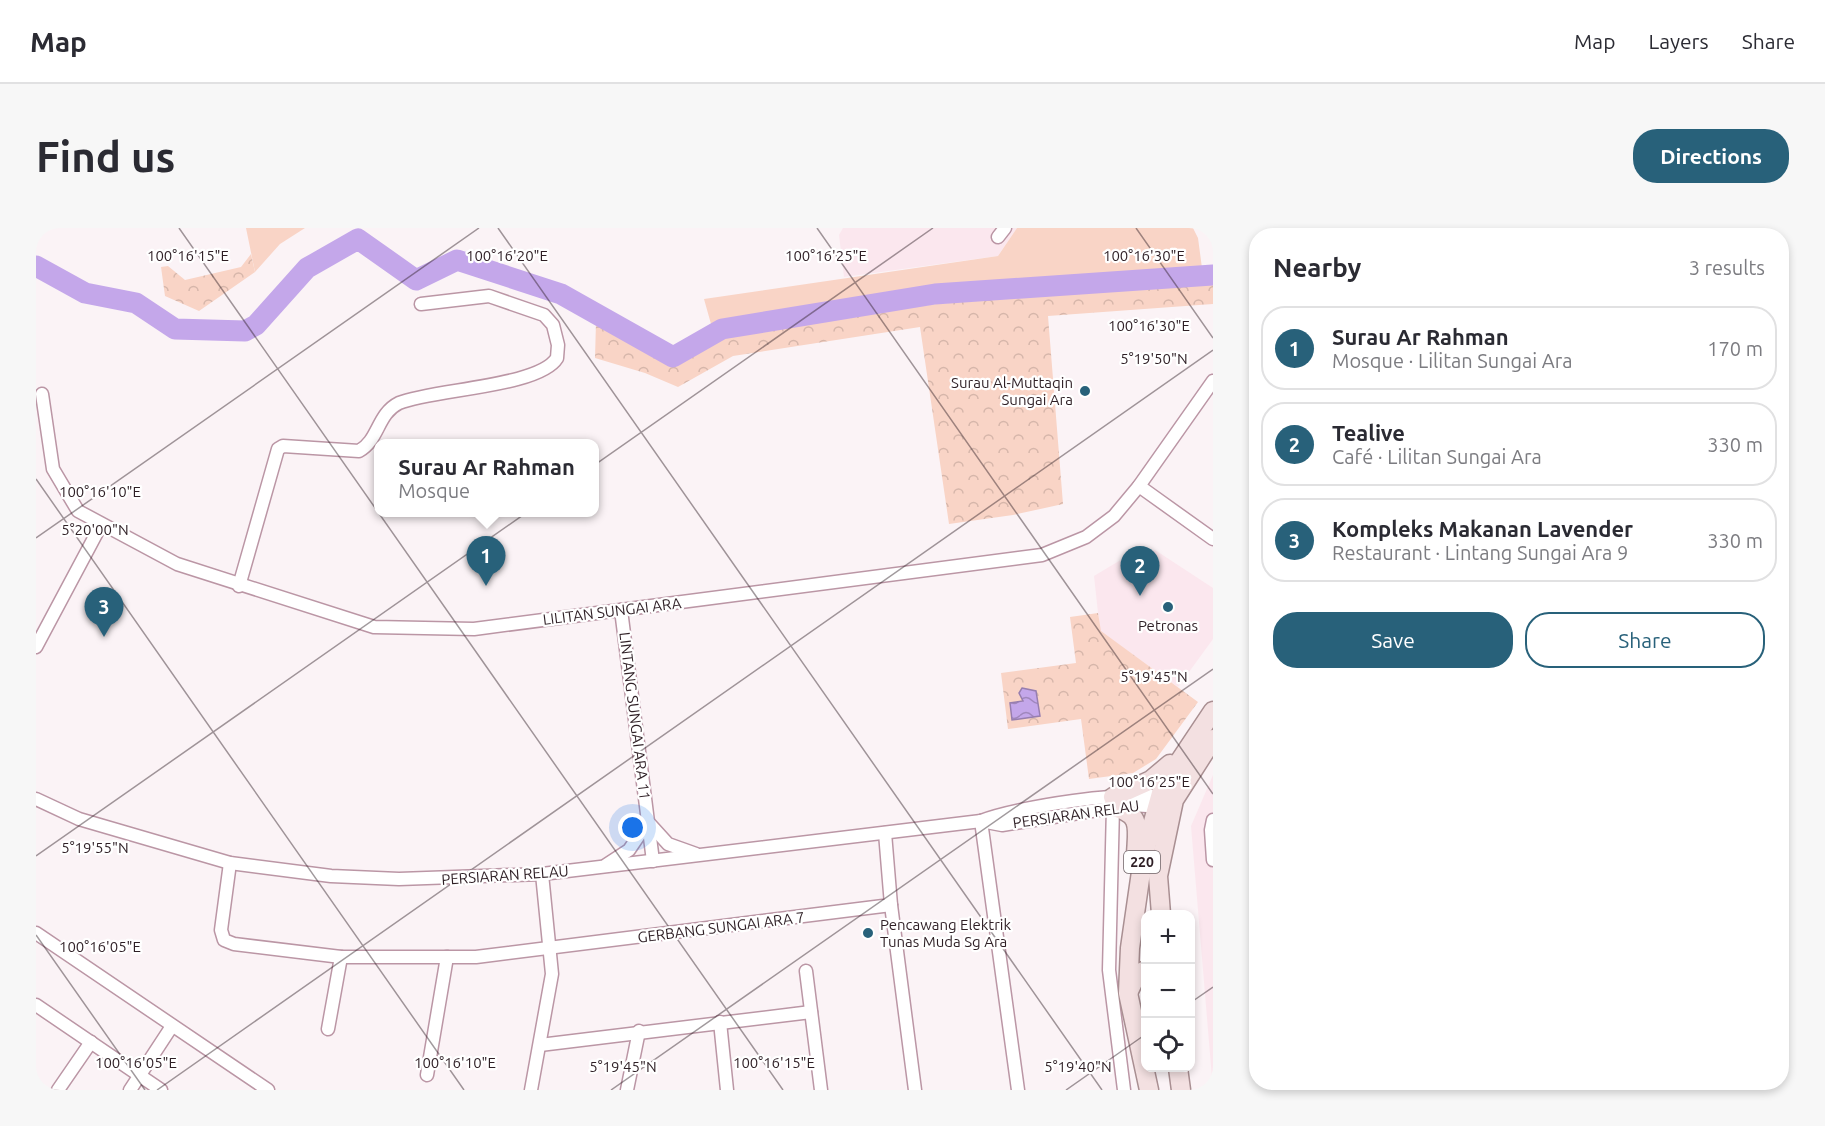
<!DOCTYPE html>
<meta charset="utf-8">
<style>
:root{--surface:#fff;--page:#f7f7f7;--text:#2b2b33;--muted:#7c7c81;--line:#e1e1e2;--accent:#28617a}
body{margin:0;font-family:Ubuntu,sans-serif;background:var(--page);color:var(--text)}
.controls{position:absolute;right:18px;bottom:18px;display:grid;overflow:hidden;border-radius:12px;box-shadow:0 3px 9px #0003}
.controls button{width:54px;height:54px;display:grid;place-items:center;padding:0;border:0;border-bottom:2px solid var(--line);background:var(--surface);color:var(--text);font:30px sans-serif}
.you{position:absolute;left:597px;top:600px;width:21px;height:21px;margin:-15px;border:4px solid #fff;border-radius:50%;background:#1a73e8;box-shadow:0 0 0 9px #1a73e833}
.badge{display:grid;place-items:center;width:39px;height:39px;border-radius:50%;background:var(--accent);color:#fff;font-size:20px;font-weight:700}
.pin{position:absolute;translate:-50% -50px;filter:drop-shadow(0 2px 3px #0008)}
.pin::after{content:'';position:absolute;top:32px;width:21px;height:18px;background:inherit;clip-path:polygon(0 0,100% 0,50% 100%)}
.popup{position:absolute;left:338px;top:211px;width:225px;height:78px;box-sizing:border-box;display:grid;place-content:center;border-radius:12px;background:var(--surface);filter:drop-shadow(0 2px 4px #0005);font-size:20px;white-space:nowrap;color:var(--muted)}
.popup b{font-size:22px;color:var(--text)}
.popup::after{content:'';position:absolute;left:50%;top:100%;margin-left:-12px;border:12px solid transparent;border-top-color:var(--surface)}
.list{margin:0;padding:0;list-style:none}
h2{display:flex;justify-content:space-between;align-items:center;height:78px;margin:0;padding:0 24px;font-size:26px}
h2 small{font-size:20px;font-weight:400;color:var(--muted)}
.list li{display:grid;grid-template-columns:39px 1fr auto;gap:18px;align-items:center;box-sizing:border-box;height:84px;margin:0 12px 12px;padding:0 12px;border:2px solid var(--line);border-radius:24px}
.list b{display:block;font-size:22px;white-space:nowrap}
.list p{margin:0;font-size:20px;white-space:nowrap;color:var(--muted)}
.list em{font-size:20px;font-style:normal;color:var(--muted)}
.actions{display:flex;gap:12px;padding:18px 24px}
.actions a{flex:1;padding:14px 0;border:2px solid var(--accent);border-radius:24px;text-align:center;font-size:21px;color:var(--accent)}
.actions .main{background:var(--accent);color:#fff}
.icon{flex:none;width:33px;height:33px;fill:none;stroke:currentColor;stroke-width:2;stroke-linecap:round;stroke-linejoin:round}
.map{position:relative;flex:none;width:1177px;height:862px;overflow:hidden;border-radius:24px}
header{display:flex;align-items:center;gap:36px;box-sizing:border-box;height:84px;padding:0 30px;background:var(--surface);border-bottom:2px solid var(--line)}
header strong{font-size:28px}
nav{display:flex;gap:33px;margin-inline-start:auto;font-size:21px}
.intro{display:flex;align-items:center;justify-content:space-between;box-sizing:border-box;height:144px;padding:0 36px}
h1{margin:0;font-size:42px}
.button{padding:15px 27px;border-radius:24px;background:var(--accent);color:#fff;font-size:21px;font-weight:700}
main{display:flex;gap:36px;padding:0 36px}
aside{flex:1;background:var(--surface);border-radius:24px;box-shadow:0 3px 9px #0003}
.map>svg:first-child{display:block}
.built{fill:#fbe7ee}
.green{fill:#f9d4c6}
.forest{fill:url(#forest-crowns)}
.water{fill:url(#water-waves);stroke:#977eaf;stroke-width:1.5}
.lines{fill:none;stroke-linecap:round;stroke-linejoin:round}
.river{stroke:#c4a7ea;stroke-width:21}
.minor-casing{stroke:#bb96a5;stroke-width:15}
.primary-casing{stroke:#a98f92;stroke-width:21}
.minor{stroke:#fff;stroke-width:12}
.primary{stroke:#f3e0e1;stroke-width:18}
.ticks{fill:none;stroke:#2e1f25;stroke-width:1.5;stroke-opacity:0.45}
.poi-dot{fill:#28617a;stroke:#fff;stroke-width:2}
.labels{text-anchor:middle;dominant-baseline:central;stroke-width:4.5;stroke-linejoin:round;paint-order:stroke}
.shield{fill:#fff;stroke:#6d6266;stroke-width:1.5}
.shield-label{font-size:14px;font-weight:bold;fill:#2e1f25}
.poi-label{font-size:15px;fill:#2e1f25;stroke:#fff;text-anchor:end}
.street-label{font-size:15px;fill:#2e1f25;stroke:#fff}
.ticks-label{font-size:15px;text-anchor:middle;fill:#2e1f25;stroke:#fff;stroke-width:4.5;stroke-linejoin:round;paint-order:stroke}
</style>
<header>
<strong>Map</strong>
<nav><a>Map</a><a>Layers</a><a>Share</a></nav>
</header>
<div class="intro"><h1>Find us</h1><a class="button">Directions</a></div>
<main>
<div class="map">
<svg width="1177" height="862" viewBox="0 0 1177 862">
<defs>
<pattern id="forest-crowns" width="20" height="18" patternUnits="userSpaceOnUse" patternTransform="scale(1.5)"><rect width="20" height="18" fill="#f9d4c6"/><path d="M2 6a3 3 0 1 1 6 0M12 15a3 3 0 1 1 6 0" fill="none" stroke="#d6b6aa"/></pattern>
<pattern id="water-waves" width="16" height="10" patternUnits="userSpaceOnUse" patternTransform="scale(1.5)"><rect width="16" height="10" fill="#c4a7ea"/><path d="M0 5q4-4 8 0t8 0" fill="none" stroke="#a087bd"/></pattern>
</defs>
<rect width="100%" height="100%" fill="#fbf3f6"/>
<g class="built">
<path d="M807 0H981L962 28 808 49 803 7Z"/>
<path d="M1119 322 1177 360V411L1142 459 1064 403 1058 348 1098 324Z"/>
<path d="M1177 547V862L1155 598Z"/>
</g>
<g class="green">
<path d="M210 0H269L244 16 219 44Z"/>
<path d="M981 0H1157L1162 10 1166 40 887 59 675 96 668 71 962 28Z"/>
</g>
<g class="forest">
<path d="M215 26 219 44 163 83 129 68 125 39 132 38 149 52 205 39Z"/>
<path d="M1177 55V76L1012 88 1027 276 977 287 913 296 884 99 697 128 642 159 609 145 559 130 560 94 638 135 686 107 900 76Z"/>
<path d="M1062 385 1065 403 1162 474 1120 531 1097 545 1053 551 1045 491 972 501 965 445 1040 435 1034 389Z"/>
</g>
<path class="water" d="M986 460 1000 463 1004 488 976 492 974 475 987 473 983 465Z"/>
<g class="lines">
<path class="river" d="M0 38 49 65 100 75 139 101 209 103 220 97 271 40 322 11 380 52 421 32 525 66 637 129 686 101 899 66 1177 47"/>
<defs>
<g id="minor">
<path d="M962 9 969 0"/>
<path d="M6 166 17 241 42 283 141 336 338 399 438 401 1006 327 1050 309 1078 288 1103 258 1177 153"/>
<path d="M1103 258 1177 311"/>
<path d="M203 358 242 221 247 218 323 223C343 212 341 186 363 175 397 161 503 159 521 130L522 117 517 97 508 87 453 68 385 76"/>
<path d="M585 382 617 633"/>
<path d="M0 419 65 297"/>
<path d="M0 571 43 591 194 635 295 648 363 651 506 646 945 593C979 579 1096 561 1130 570"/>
<path d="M1077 579 1073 742 1088 862"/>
<path d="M1177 592 1175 602 1177 632"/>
<path d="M945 593 982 862"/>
<path d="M945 593 966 597 1094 577 1128 579"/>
<path d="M849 605 855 677 879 862"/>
<path d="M194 635 185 702 188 712 198 716 305 729H440L855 677"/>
<path d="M570 637 593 622 612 594 632 616 660 626"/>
<path d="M0 705 232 862"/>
<path d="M770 743 785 862"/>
<path d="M0 777 125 862"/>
<path d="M684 794 691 862"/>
<path d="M292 801 305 729"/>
<path d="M504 817 775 784"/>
<path d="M391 847 411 729"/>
<path d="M22 862 55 814"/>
<path d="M94 862 136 798"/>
<path d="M495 862 516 746 506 646"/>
<path d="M591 862 603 803"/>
</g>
<g id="primary">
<path d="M1077 569 1115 552 1134 536"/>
<path d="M1077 579C1107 586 1101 601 1100 627"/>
<path d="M1125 686 1122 648 1138 572 1177 511"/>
<path d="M1093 763 1101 746 1110 742"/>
<path d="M1142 840 1145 862"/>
<path d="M1113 862 1092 765 1094 720 1107 630 1127 558 1177 483"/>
</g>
</defs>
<use href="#minor" class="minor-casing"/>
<use href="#primary" class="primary-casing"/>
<use href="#minor" class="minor"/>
<use href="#primary" class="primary"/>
</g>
<path class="ticks" d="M143 0 747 862M462 0 1066 862M781 0 1177 566M1100 0 1177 110M0 251 428 862M0 310 443 0M0 628 897 0M0 707 109 862M1154 775 1177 759M121 862 1177 122M575 862 1177 441M1030 862 1110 806"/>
<g class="poi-dot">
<circle cx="1049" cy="163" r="6"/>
<circle cx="1132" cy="379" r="6"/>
<circle cx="832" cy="705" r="6"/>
</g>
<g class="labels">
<rect class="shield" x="1088" y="623" width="36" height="22" rx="4.5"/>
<g class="shield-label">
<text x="1106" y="634">220</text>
</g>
<g class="poi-label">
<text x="1037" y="154">Surau Al-Muttaqin<tspan x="1037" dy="17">Sungai Ara</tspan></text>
<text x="1132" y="397" text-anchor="middle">Petronas</text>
<text x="844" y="696" text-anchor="start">Pencawang Elektrik<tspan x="844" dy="17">Tunas Muda Sg Ara</tspan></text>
</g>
<g class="street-label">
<text transform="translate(576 383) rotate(-7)">LILITAN SUNGAI ARA</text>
<text transform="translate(599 488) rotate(83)">LINTANG SUNGAI ARA 11</text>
<text transform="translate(1040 586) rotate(-8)">PERSIARAN RELAU</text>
<text transform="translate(469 647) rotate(-4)">PERSIARAN RELAU</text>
<text transform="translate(685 699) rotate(-7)">GERBANG SUNGAI ARA 7</text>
</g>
</g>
<g class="ticks-label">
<text x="1108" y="33">100°16'30"E</text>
<text x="152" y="33">100°16'15"E</text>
<text x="471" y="33">100°16'20"E</text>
<text x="790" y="33">100°16'25"E</text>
<text x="1113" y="103">100°16'30"E</text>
<text x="1118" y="136">5°19'50"N</text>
<text x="64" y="269">100°16'10"E</text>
<text x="59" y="307">5°20'00"N</text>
<text x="1118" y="454">5°19'45"N</text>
<text x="1113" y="559">100°16'25"E</text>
<text x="59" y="625">5°19'55"N</text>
<text x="64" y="724">100°16'05"E</text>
<text x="100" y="840">100°16'05"E</text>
<text x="419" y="840">100°16'10"E</text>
<text x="738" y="840">100°16'15"E</text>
<text x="587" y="844">5°19'45"N</text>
<text x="1042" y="844">5°19'40"N</text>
</g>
</svg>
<div class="controls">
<button>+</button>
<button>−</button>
<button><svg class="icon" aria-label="locate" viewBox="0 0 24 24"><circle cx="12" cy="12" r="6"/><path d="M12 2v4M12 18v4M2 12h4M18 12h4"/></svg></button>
</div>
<div class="you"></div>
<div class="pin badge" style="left:450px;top:358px">1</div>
<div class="popup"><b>Surau Ar Rahman</b>Mosque</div>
<div class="pin badge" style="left:1104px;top:368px">2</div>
<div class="pin badge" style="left:68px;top:409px">3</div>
</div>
<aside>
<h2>Nearby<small>3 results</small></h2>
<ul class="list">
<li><span class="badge">1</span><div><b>Surau Ar Rahman</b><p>Mosque · Lilitan Sungai Ara</p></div><em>170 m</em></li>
<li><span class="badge">2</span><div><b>Tealive</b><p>Café · Lilitan Sungai Ara</p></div><em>330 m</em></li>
<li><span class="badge">3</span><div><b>Kompleks Makanan Lavender</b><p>Restaurant · Lintang Sungai Ara 9</p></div><em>330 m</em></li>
</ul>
<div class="actions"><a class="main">Save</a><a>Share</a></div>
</aside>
</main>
